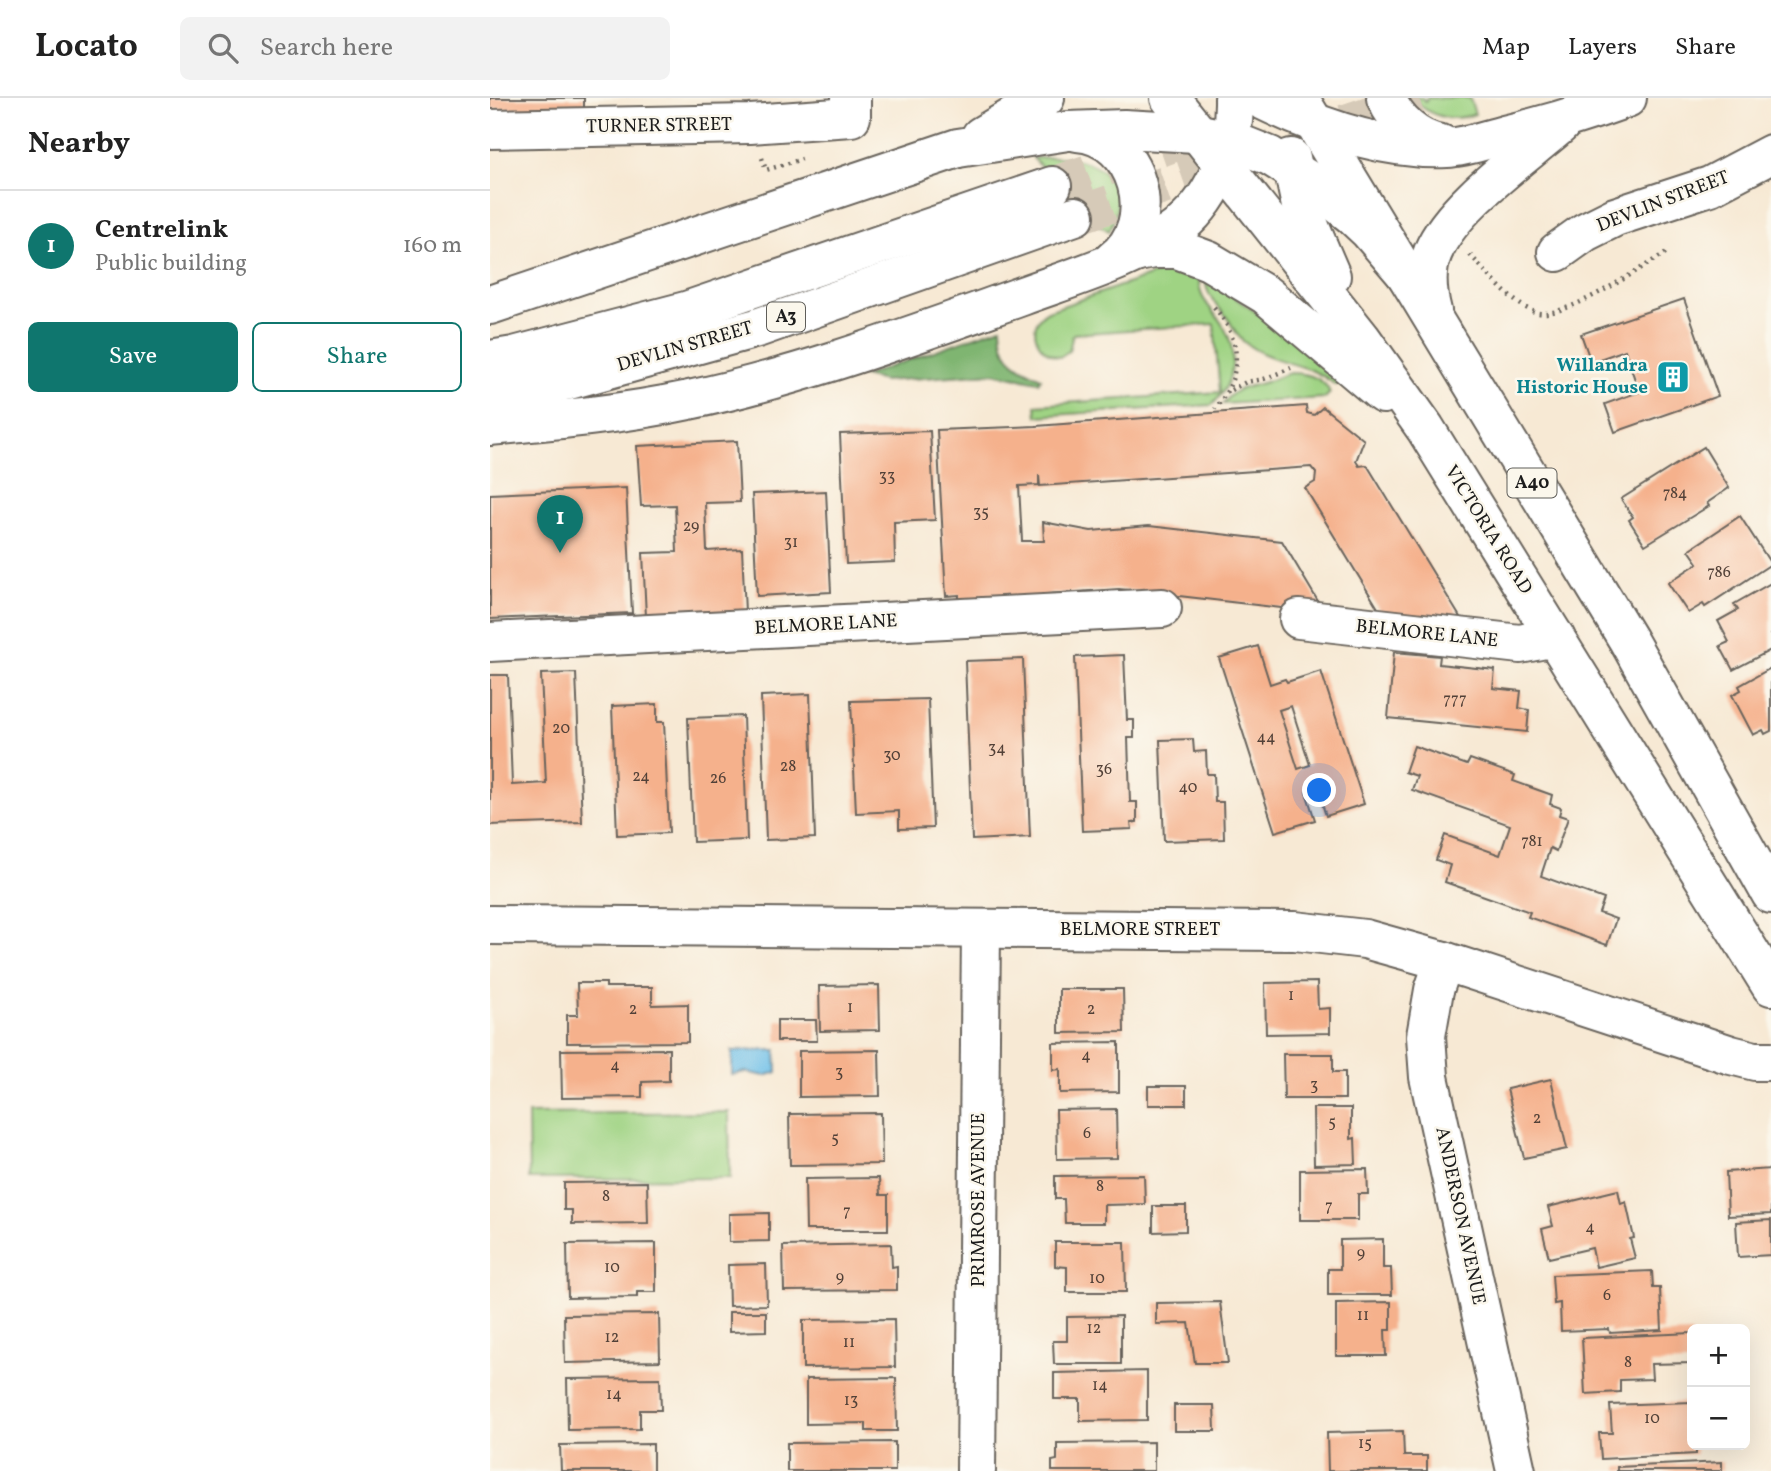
<!DOCTYPE html>
<meta charset="utf-8">
<style>
:root{--surface:#fff;--page:#f2f2f2;--text:#222;--muted:#767676;--line:#e0e0e0;--accent:#0f766e}
body{margin:0;font-family:Vollkorn,serif;background:var(--page);color:var(--text)}
.controls{position:absolute;right:21px;bottom:21px;display:grid;overflow:hidden;border-radius:10px;box-shadow:0 7px 28px #0002}
.controls button{width:63px;height:63px;display:grid;place-items:center;padding:0;border:0;border-bottom:2px solid var(--line);background:var(--surface);color:var(--text);font:35px sans-serif}
.you{position:absolute;left:830px;top:693px;width:24px;height:24px;margin:-18px;border:5px solid #fff;border-radius:50%;background:#1a73e8;box-shadow:0 0 0 10px #1a73e833}
.badge{display:grid;place-items:center;width:46px;height:46px;border-radius:50%;background:var(--accent);color:#fff;font-size:23px;font-weight:700}
.pin{position:absolute;translate:-50% -58px;filter:drop-shadow(0 2px 4px #0008)}
.pin::after{content:'';position:absolute;top:37px;width:24px;height:21px;background:inherit;clip-path:polygon(0 0,100% 0,50% 100%)}
.list{margin:0;padding:0;list-style:none}
h2{display:flex;justify-content:space-between;align-items:center;height:91px;margin:0;padding:0 28px;font-size:30px}
h2 small{font-size:23px;font-weight:400;color:var(--muted)}
.list li{display:grid;grid-template-columns:46px 1fr auto;gap:21px;align-items:center;box-sizing:border-box;height:112px;padding:0 28px;border-top:2px solid var(--line)}
.list b{display:block;font-size:26px;white-space:nowrap}
.list p{margin:0;font-size:23px;white-space:nowrap;color:var(--muted)}
.list em{font-size:23px;font-style:normal;color:var(--muted)}
.actions{display:flex;gap:14px;padding:21px 28px}
.actions a{flex:1;padding:16px 0;border:2px solid var(--accent);border-radius:10px;text-align:center;font-size:24px;color:var(--accent)}
.actions .main{background:var(--accent);color:#fff}
.icon{flex:none;width:38px;height:38px;fill:none;stroke:currentColor;stroke-width:2;stroke-linecap:round;stroke-linejoin:round}
.map{position:relative;flex:none;width:1281px;height:1373px;overflow:hidden}
header{display:flex;align-items:center;gap:42px;box-sizing:border-box;height:98px;padding:0 35px;background:var(--surface);border-bottom:2px solid var(--line)}
header strong{font-size:33px}
nav{display:flex;gap:38px;margin-inline-start:auto;font-size:24px}
.search{width:490px;height:63px;background:var(--page);display:flex;align-items:center;gap:18px;box-sizing:border-box;padding:0 24px;border-radius:10px;color:var(--muted);font-size:26px}
main{display:flex}
aside{flex:1;background:var(--surface)}
.map>svg:first-child{display:block}
.green{fill:#9fd383;stroke:#5e7850;stroke-width:2;fill-rule:evenodd}
.forest{fill:#7fb571;stroke:#4e6846;stroke-width:2}
.water{fill:#6dbfe9;stroke:#446e82;stroke-width:2}
.building{fill:#f5b18c;fill-rule:evenodd}
.lines{fill:none;stroke-linecap:round;stroke-linejoin:round}
.highway-tunnel{stroke:#d6cab8;stroke-width:38;stroke-dasharray:38 19;stroke-linecap:butt}
.minor-casing{stroke:#69645c;stroke-width:42}
.highway-casing{stroke:#69645c;stroke-width:42}
.path{stroke:#69645c;stroke-width:4.5;stroke-dasharray:2 5;stroke-linecap:butt}
.minor{stroke:#fff;stroke-width:38}
.highway{stroke:#fff;stroke-width:38}
.labels{text-anchor:middle;dominant-baseline:central;stroke-width:5;stroke-linejoin:round;paint-order:stroke}
.number-label{font-size:16px;fill:#524138}
.shield{fill:#fbf7ec;stroke:#5f5e5a;stroke-width:2}
.shield-label{font-size:18px;font-weight:bold;fill:#1c1c1c}
.street-label{font-size:19px;fill:#1c1c1c;stroke:#fbf7ec}
.culture-label{font-size:19px;font-weight:bold;fill:#0d838f;stroke:#fbf7ec;text-anchor:end}
</style>
<header>
<strong>Locato</strong>
<div class="search"><svg class="icon" aria-label="search" viewBox="0 0 24 24"><circle cx="10" cy="10" r="6"/><path d="M15 15l6 6"/></svg>Search here</div>
<nav><a>Map</a><a>Layers</a><a>Share</a></nav>
</header>
<main>
<aside>
<h2>Nearby<small></small></h2>
<ul class="list">
<li><span class="badge">1</span><div><b>Centrelink</b><p>Public building</p></div><em>160 m</em></li>
</ul>
<div class="actions"><a class="main">Save</a><a>Share</a></div>
</aside>
<div class="map">
<svg width="1281" height="1373" viewBox="0 0 1281 1373">
<rect width="100%" height="100%" fill="#fbf7ec"/>
<filter id="ink" filterUnits="userSpaceOnUse"><feTurbulence type="fractalNoise" baseFrequency=".0143" numOctaves="2"/><feDisplacementMap in="SourceGraphic" scale="14" xChannelSelector="R" yChannelSelector="G"/><feConvolveMatrix kernelMatrix="1 2 1 2 8 2 1 2 1" color-interpolation-filters="sRGB"/></filter>
<filter id="wash" filterUnits="userSpaceOnUse"><feTurbulence type="fractalNoise" baseFrequency=".00686" numOctaves="4" result="noise"/><feDisplacementMap in="SourceGraphic" scale="28" xChannelSelector="R" yChannelSelector="G"/><feGaussianBlur stdDeviation="1.57" result="paint"/><feColorMatrix in="noise" values="0 0 0 0 0 0 0 0 0 0 0 0 0 0 0 0 0 1.4 0 .05"/><feComposite in="paint" operator="in"/></filter>
<g filter="url(#wash)">
<rect width="100%" height="100%" fill="#f7e9d4"/>
<g class="green">
<path d="M923 0H932L936 4 938 0H980L985 16C962 24 939 20 923 0Z"/>
<path d="M567 59C613 62 643 84 619 133L595 118 543 60ZM577 65 585 69 587 74 584 82 579 84 569 75 572 67Z"/>
<path d="M685 172 709 177C708 202 719 206 732 226 749 253 745 285 722 307L547 318 546 307 730 294 724 226 583 236 579 253 570 259C547 256 534 226 558 213L662 177Z"/>
<path d="M716 180 814 247 851 285 845 287C819 263 781 267 753 243 745 236 742 225 735 217 725 204 715 197 716 180Z"/>
<path d="M799 275C815 275 834 279 840 295L835 300 733 306C744 290 755 290 772 285 781 283 790 278 799 275Z"/>
<path d="M239 1014 240 1080 39 1081 38 1016Z"/>
</g>
<path class="forest" d="M511 229C512 263 525 266 551 280L549 284 503 275 394 283 374 278Z"/>
<path class="water" d="M286 952 287 974 275 978 255 974 242 977V953Z"/>
<g id="blocks">
<g class="building">
<rect x="0" y="0" width="94" height="11"/>
<path d="M1194 201 1228 298 1125 334 1115 306 1149 294 1135 252 1101 264 1091 236Z"/>
<path d="M816 308 817 315 824 317 833 309 874 342 866 363 869 368 877 367 978 532 897 525 815 390 825 384 826 375 821 369 550 388 549 377V387L529 388 532 443H554L553 424 601 433 659 428 792 443 835 515 629 491 558 496 559 506 469 510V497L456 498 447 332 546 328Z"/>
<path d="M440 333 445 422 404 424 405 464 356 466 350 336Z"/>
<path d="M247 343 250 404 215 405 217 453 252 451 255 514 156 519 153 455 187 454 185 407 151 408 147 348Z"/>
<path d="M1214 349 1239 390 1217 405 1219 408 1155 447 1139 422 1143 419 1131 401Z"/>
<path d="M136 390 142 515 0 521V396Z"/>
<path d="M336 393 341 494 267 498 262 396Z"/>
<path d="M1250 418 1281 466 1215 509 1213 506 1198 515 1178 485 1208 465 1199 452Z"/>
<path d="M1281 485V552L1243 572 1230 548 1239 544 1228 523 1248 512 1244 506Z"/>
<path d="M768 548 780 586 795 581 797 584 831 573 874 706 836 718 827 690 816 694 825 722 785 734 729 560ZM801 608 820 667 808 671 789 612Z"/>
<path d="M904 554 950 558 949 566 1005 572 1003 590 1031 593 1029 610 1039 612 1037 634 898 620Z"/>
<path d="M634 557 637 622H644V640H638L640 704H647V724L641 725 642 731 592 733 585 559Z"/>
<path d="M533 561 540 739 482 742 475 563Z"/>
<path d="M1281 570V633L1275 636 1273 632 1263 637 1242 597 1251 592 1249 588Z"/>
<path d="M86 575 92 724 0 727V577H18L22 687 56 685 51 576Z"/>
<path d="M320 596 325 740 276 742 271 598Z"/>
<path d="M438 601 443 730 409 731V713L366 715 361 603Z"/>
<path d="M167 606V624H174L179 735 127 737 122 608Z"/>
<path d="M253 618 257 742 203 744 198 620Z"/>
<path d="M703 641 704 654 716 653 717 676H724L725 704H733L734 741 674 743 670 642Z"/>
<path d="M924 648 977 667 980 661 1025 677 1023 683 1062 697 1060 706 1071 710 1069 717 1078 720 1066 753 1060 750 1051 778 1114 801 1109 815 1126 821 1117 847 1038 819 1040 814 955 784 960 767 946 762 955 737 1010 757 1020 727 922 692 927 678 915 674Z"/>
<path d="M827 884 828 911 840 910V935L776 936 775 885Z"/>
<path d="M87 885H116V889H162V907L198 906V944L77 945V917H88Z"/>
<path d="M389 887 390 932 330 933 329 888Z"/>
<path d="M569 891H633L634 934 569 935Z"/>
<path d="M287 922H326L327 943H287Z"/>
<path d="M629 944V994L570 995V971L563 972V945Z"/>
<path d="M179 951V983L152 984V999L72 1000 71 952Z"/>
<path d="M389 952 390 998 309 999V953Z"/>
<path d="M793 956H843V974H855V1001H794Z"/>
<path d="M1061 981 1077 1051 1034 1060 1017 991Z"/>
<rect x="658" y="988" width="38" height="19"/>
<path d="M823 1010H861V1041L865 1040 866 1066 824 1067Z"/>
<path d="M626 1011 627 1060 567 1061 566 1012Z"/>
<path d="M391 1015 392 1066 300 1067 299 1016Z"/>
<path d="M877 1071 878 1096H868V1122H810V1072Z"/>
<path d="M1281 1071V1116L1238 1118 1236 1074Z"/>
<path d="M654 1077 655 1106 614 1107V1125H575L574 1101H565V1078Z"/>
<path d="M389 1080 390 1097H398V1132H316L315 1081Z"/>
<path d="M157 1084 158 1125 82 1126V1112H74V1085Z"/>
<path d="M1128 1092 1131 1106 1136 1104 1144 1140 1140 1141 1145 1160 1106 1169 1102 1150 1059 1160 1052 1131 1063 1128 1058 1109Z"/>
<path d="M663 1108H696V1133L663 1134Z"/>
<path d="M279 1115V1143L239 1144V1116Z"/>
<path d="M1281 1122V1157L1248 1159 1246 1124Z"/>
<path d="M893 1141V1170H901L902 1197H838V1171H850V1142Z"/>
<path d="M565 1144H635L636 1194H577V1169L565 1168Z"/>
<path d="M166 1145V1194H147V1199L78 1200 77 1146Z"/>
<path d="M401 1146 402 1169 407 1168V1192L294 1193 293 1148Z"/>
<path d="M276 1166 277 1207 239 1208 238 1167Z"/>
<path d="M1162 1173 1163 1190H1170L1172 1232 1120 1235 1119 1231 1071 1233 1070 1205 1064 1206 1062 1177Z"/>
<path d="M730 1204 738 1265H705L699 1225 666 1226V1205Z"/>
<path d="M901 1204V1232H895L896 1258H846V1205Z"/>
<path d="M239 1214H276V1233L239 1234Z"/>
<path d="M169 1216 170 1263 75 1265 74 1217Z"/>
<path d="M631 1218V1266H564L563 1243H577V1219Z"/>
<path d="M404 1221 405 1269 313 1270V1222Z"/>
<path d="M1202 1235V1265L1161 1266 1162 1281 1130 1282V1294L1095 1296 1092 1240Z"/>
<path d="M657 1273V1322L590 1323V1301H564V1275Z"/>
<path d="M170 1280 171 1312H150V1331L78 1332 77 1281Z"/>
<path d="M406 1280 407 1333H376V1325L316 1326V1281Z"/>
<path d="M1202 1304V1347H1206V1356L1111 1361 1109 1335H1122L1120 1307Z"/>
<path d="M684 1307H724L725 1333H684Z"/>
<path d="M913 1333 914 1358H937V1373H838L837 1335Z"/>
<path d="M405 1344V1373H297V1345Z"/>
<path d="M664 1344V1373H562V1363L567 1362V1345Z"/>
<path d="M163 1346V1373H71L70 1347Z"/>
<path d="M1232 1364V1373H1127V1369Z"/>
</g>
</g>
</g>
<g filter="url(#ink)">
<use href="#blocks" fill-opacity="0" stroke="#69645c" stroke-width="2"/>
<g class="lines">
<g class="highway-tunnel">
<path d="M562 88 712 35"/>
<path d="M585 118 929 0"/>
</g>
<defs>
<g id="minor">
<path d="M0 31 260 26 361 19V0"/>
<path d="M1067 154 1095 134 1125 119 1220 88 1281 56"/>
<path d="M809 521 1030 546 1065 539"/>
<path d="M0 544 672 510"/>
<path d="M0 827 805 833 875 841 954 863 1241 957 1265 963H1281"/>
<path d="M954 863 944 892 936 938 939 979 1026 1373"/>
<path d="M486 1373 491 831"/>
</g>
<g id="highway">
<path d="M680 0 871 240 935 330 1281 888"/>
<path d="M768 0C825 28 892 53 957 50 976 49 995 42 1014 37 1056 27 1096 15 1137 0"/>
<path d="M809 0 1138 542 1281 796"/>
<path d="M896 0C906 23 926 42 951 46"/>
<path d="M587 34C648 38 673 125 623 162"/>
<path d="M491 38 555 0"/>
<path d="M801 60 811 108 841 178"/>
<path d="M648 154 663 151H687L719 163 776 197 893 296"/>
<path d="M0 207 468 50 578 33 634 31 706 35 740 42 780 58 818 82 862 117 879 133 921 182"/>
<path d="M942 213C937 194 935 173 943 154 962 108 1032 60 1070 27"/>
<path d="M0 262 24 258 196 213 562 88"/>
<path d="M0 297 79 282 267 230 585 118"/>
<path d="M0 328C66 322 134 316 199 302 310 279 425 236 532 198 578 181 653 159 691 127 727 97 745 46 744 0"/>
</g>
</defs>
<use href="#minor" class="minor-casing"/>
<use href="#highway" class="highway-casing"/>
<g class="path">
<path d="M272 60 276 72 312 61"/>
<path d="M980 157C999 176 1020 205 1045 214 1072 224 1152 169 1177 154"/>
<path d="M724 209C753 243 753 276 725 311"/>
<path d="M741 292 756 284 774 281 801 270"/>
</g>
<use href="#minor" class="minor"/>
<use href="#highway" class="highway"/>
</g>
</g>
<defs>
<symbol id="building-square" viewBox="-11 -11 22 22"><rect x="-9" y="-9" width="18" height="18" rx="4" fill="#0f9aa8" stroke="#fbf7ec"/><path d="M-4-6H4V6H1V3H-1V6H-4ZM-2.5-4.3h1.7v1.8h-1.7ZM.8-4.3h1.7v1.8H.8ZM-2.5-1h1.7V.8h-1.7ZM.8-1h1.7V.8H.8Z" fill="#fff"/></symbol>
</defs>
<g fill-rule="evenodd">
<use href="#building-square" x="1164" y="260" width="38" height="38"/>
</g>
<g class="labels">
<g class="number-label">
<text x="397" y="379">33</text>
<text x="1185" y="396">784</text>
<text x="491" y="415">35</text>
<text x="201" y="429">29</text>
<text x="301" y="445">31</text>
<text x="1229" y="475">786</text>
<text x="965" y="602">777</text>
<text x="71" y="631">20</text>
<text x="776" y="640">44</text>
<text x="507" y="651">34</text>
<text x="402" y="658">30</text>
<text x="298" y="669">28</text>
<text x="614" y="672">36</text>
<text x="151" y="679">24</text>
<text x="228" y="681">26</text>
<text x="698" y="690">40</text>
<text x="1042" y="744">781</text>
<text x="801" y="898">1</text>
<text x="360" y="910">1</text>
<text x="143" y="912">2</text>
<text x="601" y="912">2</text>
<text x="596" y="958">4</text>
<text x="125" y="968">4</text>
<text x="349" y="975">3</text>
<text x="824" y="988">3</text>
<text x="1047" y="1021">2</text>
<text x="842" y="1025">5</text>
<text x="597" y="1036">6</text>
<text x="345" y="1041">5</text>
<text x="610" y="1089">8</text>
<text x="116" y="1099">8</text>
<text x="839" y="1109">7</text>
<text x="357" y="1114">7</text>
<text x="1100" y="1130">4</text>
<text x="871" y="1156">9</text>
<text x="122" y="1170">10</text>
<text x="350" y="1180">9</text>
<text x="607" y="1181">10</text>
<text x="1117" y="1198">6</text>
<text x="873" y="1218">11</text>
<text x="604" y="1231">12</text>
<text x="122" y="1240">12</text>
<text x="359" y="1245">11</text>
<text x="1138" y="1265">8</text>
<text x="610" y="1288">14</text>
<text x="124" y="1297">14</text>
<text x="361" y="1303">13</text>
<text x="1162" y="1321">10</text>
<text x="875" y="1346">15</text>
</g>
<g class="shield">
<rect x="277" y="204.5" width="38" height="29" rx="5"/>
<rect x="1017.5" y="370.5" width="49" height="29" rx="5"/>
</g>
<g class="shield-label">
<text x="296" y="219">A3</text>
<text x="1042" y="385">A40</text>
</g>
<g class="street-label">
<text transform="translate(169 28) rotate(-1)">TURNER STREET</text>
<text transform="translate(1173 104) rotate(-21)">DEVLIN STREET</text>
<text transform="translate(195 249) rotate(-16)">DEVLIN STREET</text>
<text transform="translate(998 432) rotate(58)">VICTORIA ROAD</text>
<text transform="translate(336 527) rotate(-3)">BELMORE LANE</text>
<text transform="translate(937 536) rotate(6)">BELMORE LANE</text>
<text x="650" y="832">BELMORE STREET</text>
<text transform="translate(489 1102) rotate(-90)">PRIMROSE AVENUE</text>
<text transform="translate(970 1118) rotate(78)">ANDERSON AVENUE</text>
</g>
<g class="culture-label">
<text x="1158" y="268">Willandra<tspan x="1158" dy="22">Historic House</tspan></text>
</g>
</g>
</svg>
<div class="controls">
<button>+</button>
<button>−</button>
</div>
<div class="you"></div>
<div class="pin badge" style="left:70px;top:455px">1</div>
</div>
</main>
